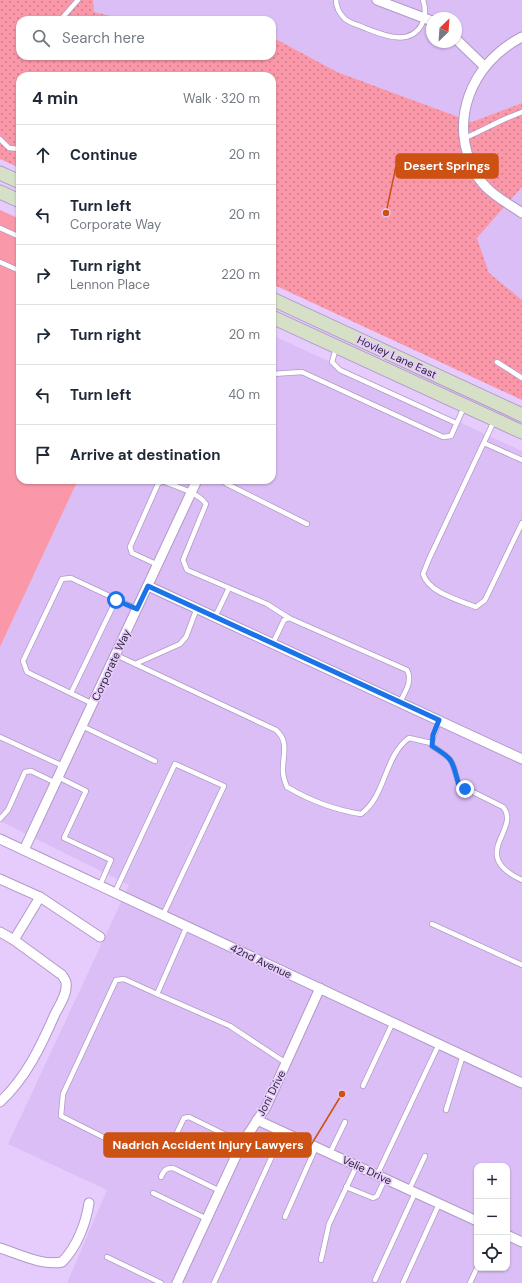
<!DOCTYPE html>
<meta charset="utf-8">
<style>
:root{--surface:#fff;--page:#f6f6f7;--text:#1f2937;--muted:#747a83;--line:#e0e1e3}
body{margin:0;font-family:"DM Sans",sans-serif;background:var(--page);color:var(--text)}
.controls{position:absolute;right:12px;bottom:12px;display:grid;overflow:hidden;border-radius:8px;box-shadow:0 1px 3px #0004}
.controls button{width:36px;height:36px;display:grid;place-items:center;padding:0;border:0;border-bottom:1px solid var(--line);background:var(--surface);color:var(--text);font:20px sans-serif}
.compass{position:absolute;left:426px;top:12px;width:36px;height:36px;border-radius:50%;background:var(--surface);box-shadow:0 1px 3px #0004;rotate:25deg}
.stop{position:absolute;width:12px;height:12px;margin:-9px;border:3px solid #1a73e8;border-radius:50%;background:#fff}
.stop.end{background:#1a73e8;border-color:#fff;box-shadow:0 1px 4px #0008}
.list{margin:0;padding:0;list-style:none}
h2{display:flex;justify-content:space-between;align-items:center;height:52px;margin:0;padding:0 16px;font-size:17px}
h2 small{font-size:13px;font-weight:400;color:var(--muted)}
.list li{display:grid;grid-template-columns:26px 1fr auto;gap:12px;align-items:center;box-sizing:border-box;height:60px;padding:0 16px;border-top:1px solid var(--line)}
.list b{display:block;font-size:15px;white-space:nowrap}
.list p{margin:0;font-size:13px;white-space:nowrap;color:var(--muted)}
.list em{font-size:13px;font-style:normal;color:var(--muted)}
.icon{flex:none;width:22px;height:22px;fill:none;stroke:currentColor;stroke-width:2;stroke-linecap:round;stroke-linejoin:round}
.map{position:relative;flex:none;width:522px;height:1283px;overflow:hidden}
.search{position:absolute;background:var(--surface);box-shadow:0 1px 3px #0004;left:16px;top:16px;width:260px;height:44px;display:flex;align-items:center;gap:10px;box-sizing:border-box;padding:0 14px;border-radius:12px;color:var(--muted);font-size:15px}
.panel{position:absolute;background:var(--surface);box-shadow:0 1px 3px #0004;left:16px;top:72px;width:260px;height:412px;border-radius:12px}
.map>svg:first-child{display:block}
.built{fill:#dbbef6;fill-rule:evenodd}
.grass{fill:url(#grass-dots)}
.park{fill:#fa98a9}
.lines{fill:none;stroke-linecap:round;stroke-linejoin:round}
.lane-casing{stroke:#b199c8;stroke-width:6}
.street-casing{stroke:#b199c8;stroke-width:11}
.secondary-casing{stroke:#b199c8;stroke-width:15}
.lane{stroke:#fff;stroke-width:4.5}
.street{stroke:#fff;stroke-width:9}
.secondary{stroke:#d5e0c7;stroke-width:13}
.route{stroke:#1a73e8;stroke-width:5}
.labels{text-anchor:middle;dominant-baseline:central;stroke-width:3.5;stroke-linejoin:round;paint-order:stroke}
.street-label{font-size:11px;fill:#2e2537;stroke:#e6ccfd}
.leader{fill:none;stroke:#cc5112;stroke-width:1.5}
.callout-dot{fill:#cc5112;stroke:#e6ccfd;stroke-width:1.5}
.callout{fill:#cc5112;stroke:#cc5112;stroke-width:1.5}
.callout-label{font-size:12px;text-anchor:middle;font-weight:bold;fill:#fff}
</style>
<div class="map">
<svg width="522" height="1283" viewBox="0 0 522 1283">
<defs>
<pattern id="grass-dots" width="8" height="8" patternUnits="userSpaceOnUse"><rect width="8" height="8" fill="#fa98a9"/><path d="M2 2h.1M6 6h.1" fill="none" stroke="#cb7c8a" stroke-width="1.8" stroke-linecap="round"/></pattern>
</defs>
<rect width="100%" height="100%" fill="#e6ccfd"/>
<g class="built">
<path d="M93 0H522V103L472 122 337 72 272 37V20H128L94 12ZM432 18H456V42H432Z"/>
<path d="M522 187V300L488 273 477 238Z"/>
<path d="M272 335 522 451V1283H67L107 1190 8 1144 129 885 0 821V647L78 480H272ZM477 1166H507V1268H477Z"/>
</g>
<path class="grass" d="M0 0H93L94 12 128 20H20V56H272V37L337 72 472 122 522 103V187L477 238 489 273 522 300V400L272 284V76H20V168L0 159Z"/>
<path class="park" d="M0 210 20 219V480H78L0 647Z"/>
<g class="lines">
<defs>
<g id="lane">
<path d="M336 0C336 7 340 14 345 19 350 23 358 25 365 28 383 35 410 47 422 24 426 16 426 9 423 0"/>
<path d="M63 20V17L78 0"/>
<path d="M465 138C484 130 502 119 522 112"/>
<path d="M0 139 9 148 20 149"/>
<path d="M0 228 20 237"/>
<path d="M0 262 20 271"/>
<path d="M336 348 332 362 340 370 456 423"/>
<path d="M497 362 522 378"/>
<path d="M272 374 302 372 443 437 451 436 464 407"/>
<path d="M494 421 429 559 423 574C429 593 459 600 476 607L485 600 522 523"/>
<path d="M484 443 522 460"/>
<path d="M221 480 227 484 229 480"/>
<path d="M227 484 307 524"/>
<path d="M158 565 132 553 130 547 158 484 162 481C175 486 199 493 206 504L183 560 187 570 267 604 289 618"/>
<path d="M215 617 229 588"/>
<path d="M273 643 284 620 289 618 407 670C413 681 405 692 400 702"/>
<path d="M116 655 276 730C290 742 282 756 283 772 283 777 285 782 287 787 311 801 335 810 361 814 386 796 384 756 409 738L431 743"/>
<path d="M135 664 180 644 186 637 197 608"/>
<path d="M71 693 116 600"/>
<path d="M93 704 27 672 23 661 62 579 71 578 137 609"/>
<path d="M439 721 431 743 432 746C456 761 451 760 459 785L503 807C522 829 467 855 522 880"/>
<path d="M82 726 155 761"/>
<path d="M0 737 63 766"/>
<path d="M58 777 86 791 64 838 111 860 100 885"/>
<path d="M0 819 8 810 25 772 31 771 56 783"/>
<path d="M115 892 175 764 224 786 163 915"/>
<path d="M432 924 522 965"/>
<path d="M157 994 230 1026 286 1063"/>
<path d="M363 1086 393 1022"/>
<path d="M446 1110 463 1055"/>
<path d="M175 1137 184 1118 189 1117 242 1143"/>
<path d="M119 1145 61 1116 63 1094 116 980 124 979 157 994 187 926"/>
<path d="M330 1153 345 1122"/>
<path d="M377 1175 439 1044"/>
<path d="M161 1177C164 1170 166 1168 173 1168L220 1191"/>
<path d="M346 1187 373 1198 377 1196 385 1179"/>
<path d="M409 1190 425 1156"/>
<path d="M153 1193 207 1219"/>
<path d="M285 1217 316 1147"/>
<path d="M107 1257 161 1283"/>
<path d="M321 1260 329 1224 357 1165"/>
<path d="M375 1280 415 1193"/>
<path d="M214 1283 283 1132"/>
<path d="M403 1283 439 1204"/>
<path d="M470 1283 477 1268"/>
</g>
<g id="street">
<path d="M377 0 432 21"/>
<path d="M522 37C471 63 447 122 476 174 486 192 506 202 522 213"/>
<path d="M456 39 484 66"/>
<path d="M148 586 522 759"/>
<path d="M0 839 522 1083"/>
<path d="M24 850 197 480"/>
<path d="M0 879 40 897 100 937"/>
<path d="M0 932 14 940 62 975C63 977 66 980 66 983 68 993 59 1006 55 1014 41 1046 26 1078 0 1102"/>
<path d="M14 940 40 897"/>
<path d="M257 1120 477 1221"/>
<path d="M507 1235 522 1242"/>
<path d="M0 1248C19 1254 42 1266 62 1262 77 1247 86 1223 89 1203"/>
<path d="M177 1283 241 1145 266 1107 320 988"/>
</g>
<g id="secondary">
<path d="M0 173 20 182"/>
<path d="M0 192 20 201"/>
<path d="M272 299 522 415"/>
<path d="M272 317 522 432"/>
</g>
</defs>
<use href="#lane" class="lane-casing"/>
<use href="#street" class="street-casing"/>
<use href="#secondary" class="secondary-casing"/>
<use href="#lane" class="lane"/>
<use href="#street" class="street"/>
<use href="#secondary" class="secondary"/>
</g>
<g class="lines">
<path class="route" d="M116 600 137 609 148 586 439 720 433 735 432 746C456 761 451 760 459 785L465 789"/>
</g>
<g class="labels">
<g class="street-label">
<text transform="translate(397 357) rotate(25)">Hovley Lane East</text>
<text transform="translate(111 665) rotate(-65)">Corporate Way</text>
<text transform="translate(261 961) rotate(25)">42nd Avenue</text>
<text transform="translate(271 1093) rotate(-63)">Joni Drive</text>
<text transform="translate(367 1170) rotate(25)">Velie Drive</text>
</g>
</g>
<path class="leader" d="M386 213L396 166M342 1094L311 1145"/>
<g class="callout-dot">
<circle cx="386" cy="213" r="4"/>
<circle cx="342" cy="1094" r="4"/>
</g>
<g class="callout">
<rect x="396" y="154" width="102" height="24" rx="4"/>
<rect x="104" y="1133" width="207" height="24" rx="4"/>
</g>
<g class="callout-label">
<text x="447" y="170">Desert Springs</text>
<text x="208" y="1149">Nadrich Accident Injury Lawyers</text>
</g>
</svg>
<div class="controls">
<button>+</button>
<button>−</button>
<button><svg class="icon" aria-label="locate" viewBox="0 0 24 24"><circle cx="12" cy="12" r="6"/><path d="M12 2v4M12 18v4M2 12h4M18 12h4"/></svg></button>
</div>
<svg class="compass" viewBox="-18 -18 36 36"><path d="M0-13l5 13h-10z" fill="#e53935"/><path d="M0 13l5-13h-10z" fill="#747a83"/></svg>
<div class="stop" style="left:116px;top:600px"></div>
<div class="stop end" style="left:465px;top:789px"></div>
<div class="search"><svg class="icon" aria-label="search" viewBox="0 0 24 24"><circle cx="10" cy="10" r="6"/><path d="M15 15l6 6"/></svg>Search here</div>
<section class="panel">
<h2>4 min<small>Walk · 320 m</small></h2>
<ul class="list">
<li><svg class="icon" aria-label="ahead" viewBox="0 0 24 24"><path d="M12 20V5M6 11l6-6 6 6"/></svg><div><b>Continue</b></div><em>20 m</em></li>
<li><svg class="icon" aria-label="left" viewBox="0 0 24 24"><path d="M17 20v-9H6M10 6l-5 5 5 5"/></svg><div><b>Turn left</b><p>Corporate Way</p></div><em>20 m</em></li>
<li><svg class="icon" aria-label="right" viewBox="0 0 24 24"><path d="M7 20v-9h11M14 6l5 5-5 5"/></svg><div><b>Turn right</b><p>Lennon Place</p></div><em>220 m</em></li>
<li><svg class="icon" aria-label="right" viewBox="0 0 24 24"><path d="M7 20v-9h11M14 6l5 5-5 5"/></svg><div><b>Turn right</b></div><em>20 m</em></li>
<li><svg class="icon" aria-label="left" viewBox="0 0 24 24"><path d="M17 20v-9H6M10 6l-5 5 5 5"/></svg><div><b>Turn left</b></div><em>40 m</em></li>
<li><svg class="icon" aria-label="arrive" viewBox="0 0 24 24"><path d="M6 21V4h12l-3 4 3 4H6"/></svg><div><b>Arrive at destination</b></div></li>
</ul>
</section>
</div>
